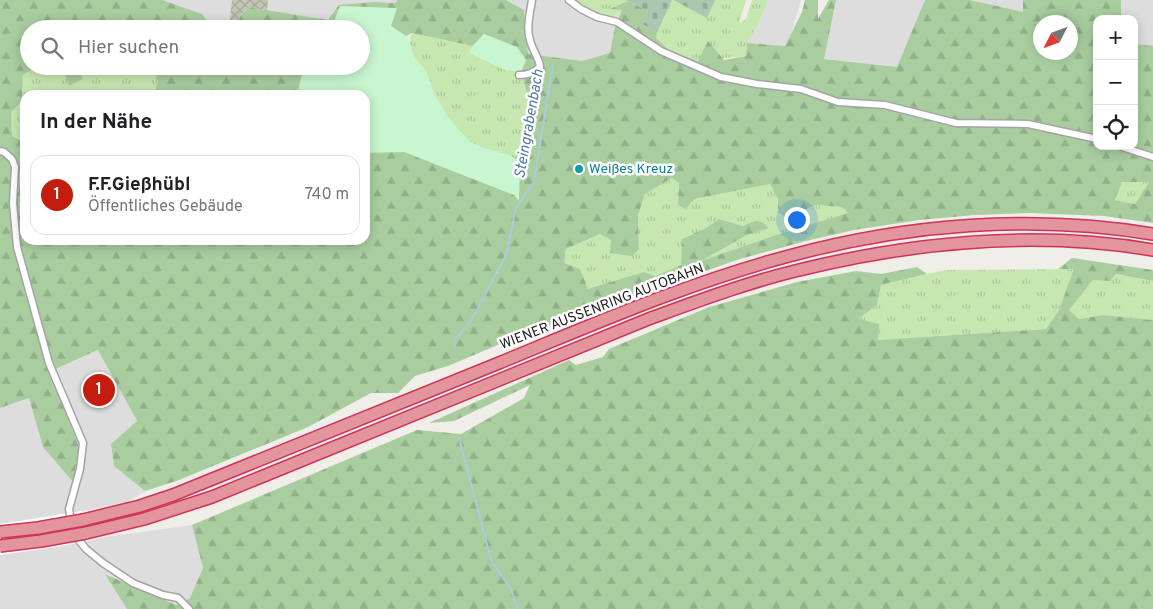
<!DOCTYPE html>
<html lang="de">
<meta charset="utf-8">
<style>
:root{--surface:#fff;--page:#f6f6f6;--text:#202124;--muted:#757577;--line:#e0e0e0;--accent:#c41c0d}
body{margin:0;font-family:Overpass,sans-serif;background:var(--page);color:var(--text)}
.controls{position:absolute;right:15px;top:15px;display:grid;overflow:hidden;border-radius:10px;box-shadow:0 2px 12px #0003}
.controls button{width:45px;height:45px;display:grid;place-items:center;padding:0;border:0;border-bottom:1px solid var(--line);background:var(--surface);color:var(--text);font:25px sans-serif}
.compass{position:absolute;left:1033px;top:15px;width:45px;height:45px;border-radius:50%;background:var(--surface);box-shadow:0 2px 12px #0003;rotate:228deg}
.you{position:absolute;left:796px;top:219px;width:18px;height:18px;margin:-12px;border:4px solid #fff;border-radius:50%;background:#1a73e8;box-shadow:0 0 0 8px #1a73e833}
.badge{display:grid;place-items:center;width:32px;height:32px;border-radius:50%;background:var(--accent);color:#fff;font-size:16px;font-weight:700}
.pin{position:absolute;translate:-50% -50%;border:2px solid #fff;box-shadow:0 1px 5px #0006}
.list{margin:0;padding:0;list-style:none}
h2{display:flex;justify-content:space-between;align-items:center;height:65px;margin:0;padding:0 20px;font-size:21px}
h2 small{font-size:16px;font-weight:400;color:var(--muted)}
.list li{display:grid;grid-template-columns:32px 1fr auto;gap:15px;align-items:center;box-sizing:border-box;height:80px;margin:0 10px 10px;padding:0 10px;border:1px solid var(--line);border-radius:15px}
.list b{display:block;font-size:19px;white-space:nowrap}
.list p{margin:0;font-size:16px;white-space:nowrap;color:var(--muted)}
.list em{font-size:16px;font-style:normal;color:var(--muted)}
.icon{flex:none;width:28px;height:28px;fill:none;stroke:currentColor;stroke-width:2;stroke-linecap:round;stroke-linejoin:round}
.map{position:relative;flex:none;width:1153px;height:609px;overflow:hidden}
.search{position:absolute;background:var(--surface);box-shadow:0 2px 12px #0003;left:20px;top:20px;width:350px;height:55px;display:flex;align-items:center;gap:12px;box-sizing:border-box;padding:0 18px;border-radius:28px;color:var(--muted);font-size:19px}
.panel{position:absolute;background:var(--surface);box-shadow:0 2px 12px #0003;left:20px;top:90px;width:350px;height:155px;border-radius:15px}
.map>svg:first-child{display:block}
.residential{fill:#dedddd}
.construction{fill:url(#construction-cross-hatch)}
.grass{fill:url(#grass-tufts)}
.forest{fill:url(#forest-firs);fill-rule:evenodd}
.cemetery{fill:url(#cemetery-stones)}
.park{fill:#c8f6d0}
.pier{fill:#fff}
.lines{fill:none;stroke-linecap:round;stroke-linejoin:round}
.stream{stroke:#abccdb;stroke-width:2}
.minor-casing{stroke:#a4a4a4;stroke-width:9}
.motorway-casing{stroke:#d0325b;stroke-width:14}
.minor{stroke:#fff;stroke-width:6}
.motorway{stroke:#e2959d;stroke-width:11}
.motorway-bridge-casing{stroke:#d0325b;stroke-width:14;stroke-linecap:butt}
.motorway-bridge{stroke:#e2959d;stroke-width:11}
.culture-dot{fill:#0f9aa8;stroke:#fff;stroke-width:2}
.labels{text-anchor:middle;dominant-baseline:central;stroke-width:5;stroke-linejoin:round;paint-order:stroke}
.culture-label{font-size:14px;fill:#0d838f;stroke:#fff;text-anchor:start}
.street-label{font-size:14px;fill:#202020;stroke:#fff}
.water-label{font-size:15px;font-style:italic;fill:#5277ab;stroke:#fff}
</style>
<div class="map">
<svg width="1153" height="609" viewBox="0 0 1153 609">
<defs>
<pattern id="construction-cross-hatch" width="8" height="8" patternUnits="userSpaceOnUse" patternTransform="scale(1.25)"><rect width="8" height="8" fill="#c3c4b3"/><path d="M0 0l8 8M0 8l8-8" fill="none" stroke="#a7a89a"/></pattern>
<pattern id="grass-tufts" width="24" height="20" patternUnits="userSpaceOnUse" patternTransform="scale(1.25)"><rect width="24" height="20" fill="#c7e7b1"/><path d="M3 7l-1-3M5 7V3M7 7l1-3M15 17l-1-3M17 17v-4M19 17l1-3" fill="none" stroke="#abc698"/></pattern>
<pattern id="forest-firs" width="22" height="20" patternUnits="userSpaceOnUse" patternTransform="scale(1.25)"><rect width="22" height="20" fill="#a9cd9f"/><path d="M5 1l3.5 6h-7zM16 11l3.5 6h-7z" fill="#91b089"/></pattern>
<pattern id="cemetery-stones" width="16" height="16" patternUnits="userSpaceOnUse" patternTransform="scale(1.25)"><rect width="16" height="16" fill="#aac8b1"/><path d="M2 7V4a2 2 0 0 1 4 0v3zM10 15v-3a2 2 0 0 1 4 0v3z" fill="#92ac98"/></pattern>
</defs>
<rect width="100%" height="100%" fill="#f0eee8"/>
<g class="residential">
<path d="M162 0H397L396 3 374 2 328 20 248 7 230 29 212 27 201 14Z"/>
<path d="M506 0H672L657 33 622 10 615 26 610 53 582 61 528 54 524 10Z"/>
<path d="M768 0H801L791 35 785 46 747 43 760 21Z"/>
<path d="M836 0H925L897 67 824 59Z"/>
<path d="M970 0H1023V12Z"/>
<path d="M1121 0H1153V46L1134 44V19H1121Z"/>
<path d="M99 350 137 422 111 444 114 466 145 491 128 502 63 515 0 524V408L29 398 43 447 73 482 51 371Z"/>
<path d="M192 525 203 568 190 598 175 605 106 574 127 609H0V555L58 547 105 537Z"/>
</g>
<path class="construction" d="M232 0H268L267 10 248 7 229 29Z"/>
<g class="grass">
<path d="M569 0H626L628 1 611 8 622 10 608 20Z"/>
<path d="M672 0 707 17 715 0H746L739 23 746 19 752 0H768L760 21 747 43 746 56 699 61 670 51 655 38Z"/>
<path d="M411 33 473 46 469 53 521 72 528 97 523 140V154L516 165 465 147 423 101 427 72C413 59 408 52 411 33Z"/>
<path d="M38 66H56L79 71 84 66H119L122 70 125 66 156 67 158 82 153 95H25V143H23L12 136 11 112 22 101 23 75Z"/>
<path d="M672 178 679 182 678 205 694 199 770 184 778 199V212L794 223 798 213 816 205 842 207 848 214 773 236 697 263 747 235 768 228C758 218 755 220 743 226L719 219 706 228 682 239 681 265 655 276 644 272 588 290 580 269 564 263 566 249 600 234 639 249 638 215 645 194Z"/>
<path d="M1122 182H1149L1135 204 1114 200Z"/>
<path d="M1075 269 1059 310 1046 329 878 340 858 319 877 305 881 285 945 270Z"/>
<path d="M1116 274 1153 281V320L1103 315 1079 319 1069 310 1093 280 1110 281Z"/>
</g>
<g class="forest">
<path d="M0 0H162L202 14 212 27 219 29H29V66H38L23 75 22 101 11 112 12 136 25 143V240H365V95H153L158 82 156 76 158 70 156 67 149 66H361V29H230L248 7 328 20 339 5 374 2 396 3 397 0H506L524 10 528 54 582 61 610 53 615 26 622 10 610 9 628 1 648 11 642 24 657 33 656 38 670 51 698 61 708 41 724 60 746 56 747 43 785 46 802 12 805 0H818V19L829 0H836L824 59 897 67 925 0H970L1023 12V0H1121V19H1097V146H1134V44L1153 46V223L1104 216 1031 213 975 215 919 220 854 230 806 241 740 259 679 280 605 309 528 332 448 366 415 376 398 393H371L308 427 179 480 145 491 114 466 111 444 137 421 98 350 51 371 79 447 73 482 43 447 29 398 0 408ZM1040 22H1070V52H1040ZM411 33 473 46 484 34 521 72 528 97 523 140V154L516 165 416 126 396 44ZM672 178 679 183 678 205 686 209 694 199 770 184 778 199V212L794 224 798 213 816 205 842 207 848 213 773 236 701 261 747 235 769 228C759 218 755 220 743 226L719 219 706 228 682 239 681 265 655 276 644 272 588 289 580 269 564 263 566 249 600 234 611 240 610 253 632 256 639 249 638 215 645 194ZM1122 182H1149L1135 204 1115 200Z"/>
<path d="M56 66H84L79 71 83 79 69 86 63 68Z"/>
<path d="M1072 258 1153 270V281L1116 274 1110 281 1093 280 1069 310 1079 319 1103 315 1153 320V609H127L105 574 176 605 190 598 203 568 192 525 417 430 461 434 524 398 530 385 454 421 429 423 569 360 576 365 603 357 609 349 709 307 797 282 856 271 881 274 917 267 927 274 881 285 877 305 858 319 879 324 878 340 1046 329 1059 310 1074 269H1058Z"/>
</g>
<g class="cemetery">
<path d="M626 0H672L657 33 642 24 648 11Z"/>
<path d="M673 0H715L707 18Z"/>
</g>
<g class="park">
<path d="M340 6 397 8 391 26 408 37 414 57 426 71 435 95 447 116 469 141 484 148 506 154 520 161 519 201 514 195 404 152 365 153V95H297L304 66H361V29H331Z"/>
<path d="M484 34 517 47 526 60 521 72 505 70 469 53 473 46Z"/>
</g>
<path class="pier" d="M82 511 88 541 0 555V524Z"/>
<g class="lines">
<g class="stream">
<path d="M455 348 454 340 468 325 476 312 506 255 516 208 534 182 553 64"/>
<path d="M459 438 491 560 511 589 518 609"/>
</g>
<defs>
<g id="minor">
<path d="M569 0 581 9 597 17 617 22 661 51 721 77 757 84 801 89 838 102 885 105 956 123 1028 124 1097 139"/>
<path d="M519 75C528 75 533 73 540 67 539 57 532 50 530 40 526 28 530 13 532 0"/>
<path d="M1119 146 1153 157"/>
<path d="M0 151 4 152 12 159 15 167 13 203 17 247 49 363 83 443 80 469 69 509 72 528 77 538 86 549 103 563 133 583 163 595 178 598 189 609"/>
</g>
<g id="motorway">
<path d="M83 520 140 506 173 495C281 451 390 407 499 363 594 324 690 282 789 256 906 224 1033 214 1153 234"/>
<path d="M86 533 144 519 212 497 651 318C698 301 746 283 795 271 912 242 1034 230 1153 250"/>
</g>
</defs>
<use href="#minor" class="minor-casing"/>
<use href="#motorway" class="motorway-casing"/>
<use href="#minor" class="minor"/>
<use href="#motorway" class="motorway"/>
<defs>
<g id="motorway-bridge">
<path d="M0 532 38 528 83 520"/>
<path d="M0 546 41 541 86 533"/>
</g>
</defs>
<use href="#motorway-bridge" class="motorway-bridge-casing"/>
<use href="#motorway-bridge" class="motorway-bridge"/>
</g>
<circle class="culture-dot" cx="579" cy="169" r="5"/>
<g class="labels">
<g class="culture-label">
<text x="589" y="169">Weißes Kreuz</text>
</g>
<g class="street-label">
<text transform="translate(602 307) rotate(-21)">WIENER AUSSENRING AUTOBAHN</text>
</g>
<g class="water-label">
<text transform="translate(530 124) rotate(-80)">Steingrabenbach</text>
</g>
</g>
</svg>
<div class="controls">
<button>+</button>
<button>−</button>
<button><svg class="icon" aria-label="locate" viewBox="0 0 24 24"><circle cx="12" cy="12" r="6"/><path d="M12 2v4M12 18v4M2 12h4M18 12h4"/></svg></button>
</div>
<svg class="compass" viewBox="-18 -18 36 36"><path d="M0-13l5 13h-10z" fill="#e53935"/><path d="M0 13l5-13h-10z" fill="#757577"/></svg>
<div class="you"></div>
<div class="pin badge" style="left:99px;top:390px">1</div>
<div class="search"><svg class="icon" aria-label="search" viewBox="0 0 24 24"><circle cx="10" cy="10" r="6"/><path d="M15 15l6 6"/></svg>Hier suchen</div>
<section class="panel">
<h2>In der Nähe<small></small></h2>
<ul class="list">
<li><span class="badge">1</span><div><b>F.F.Gießhübl</b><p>Öffentliches Gebäude</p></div><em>740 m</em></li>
</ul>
</section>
</div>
